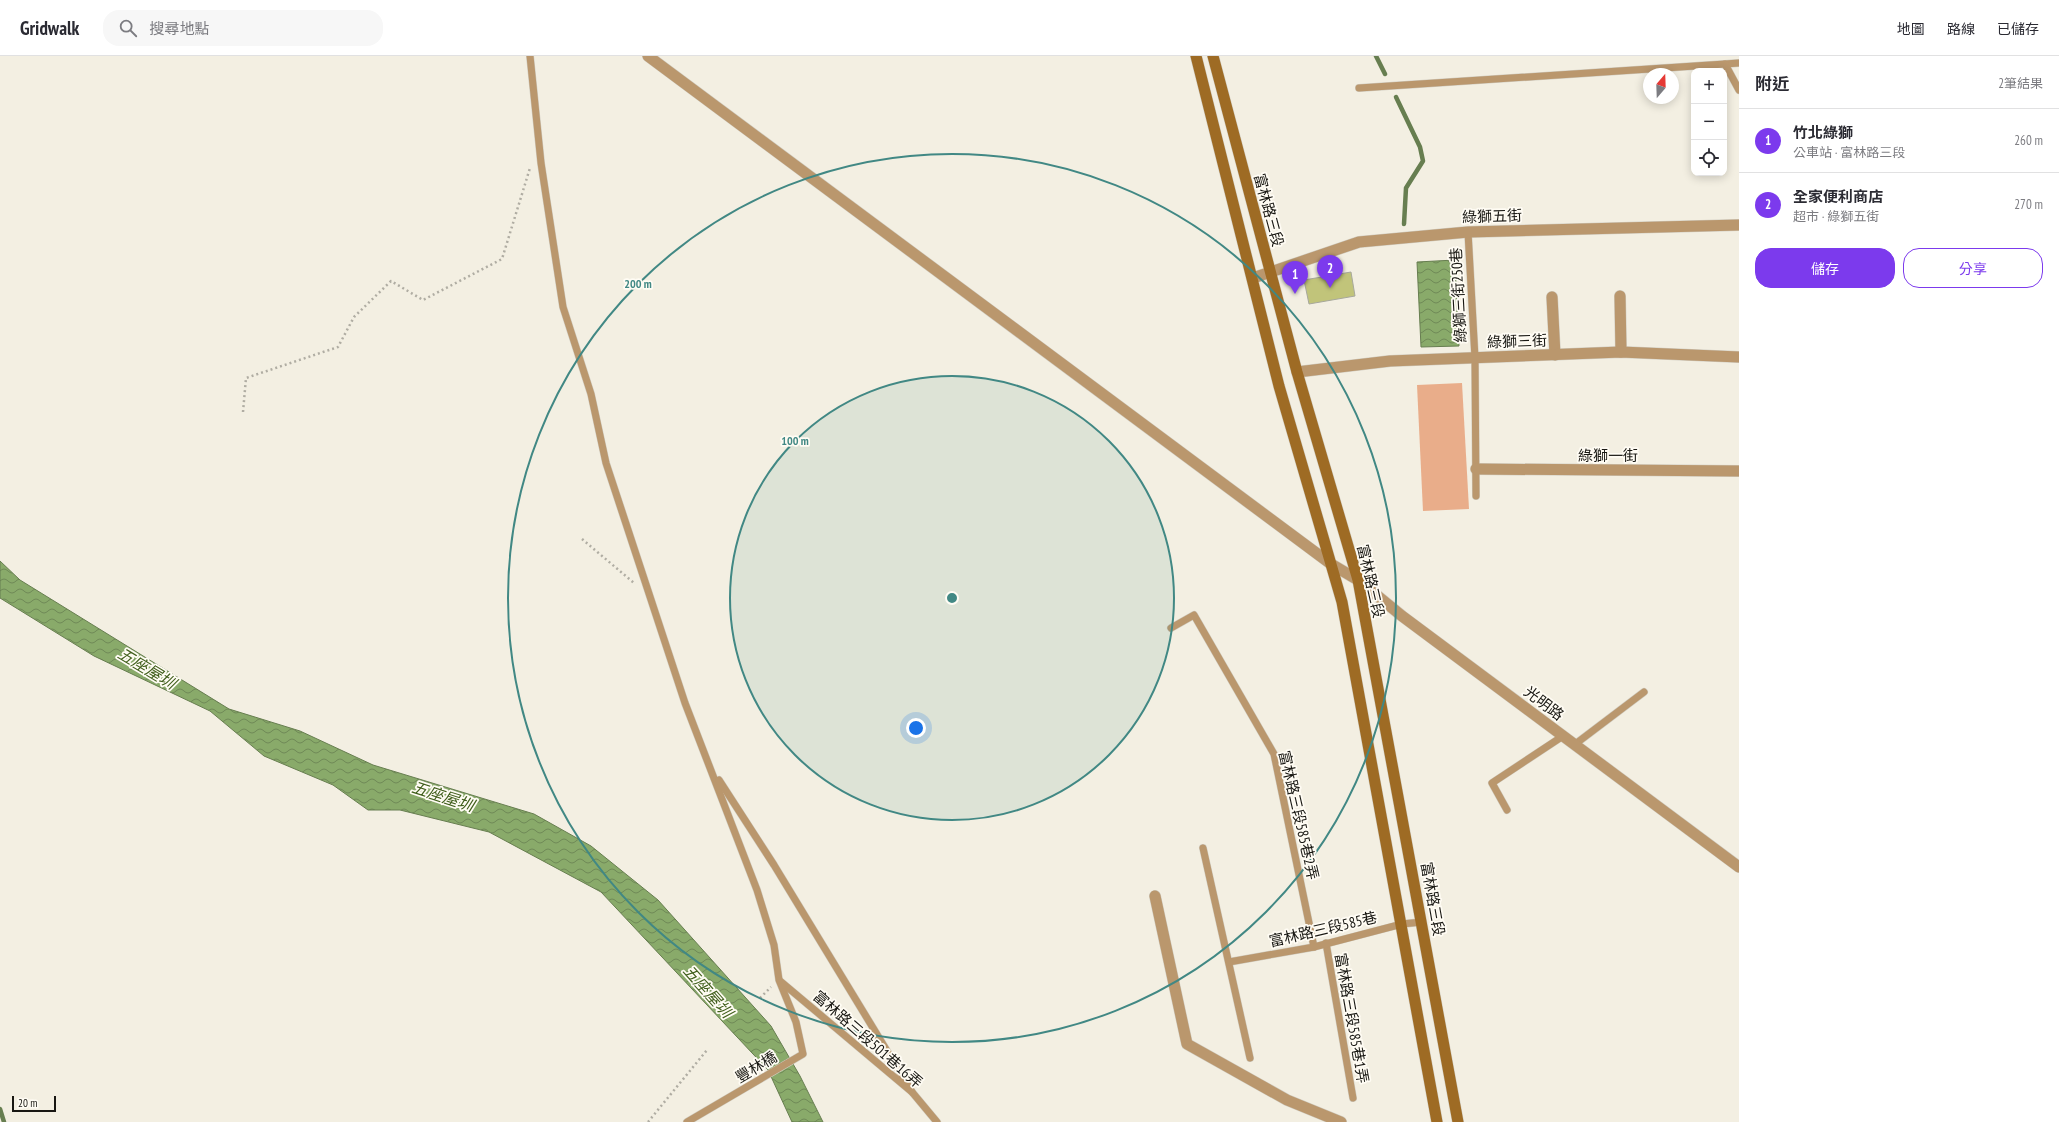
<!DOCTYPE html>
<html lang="zh-TW">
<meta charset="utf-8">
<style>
:root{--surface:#fff;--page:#f7f7f7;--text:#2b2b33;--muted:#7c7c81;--line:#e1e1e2;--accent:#7c3aed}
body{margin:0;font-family:"PT Sans Narrow","Noto Sans TC",sans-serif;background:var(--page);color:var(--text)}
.controls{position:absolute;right:12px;top:12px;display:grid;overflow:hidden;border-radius:8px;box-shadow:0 2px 10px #0003}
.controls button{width:36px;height:36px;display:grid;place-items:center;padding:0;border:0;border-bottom:1px solid var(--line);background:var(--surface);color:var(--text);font:20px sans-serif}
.compass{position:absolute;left:1643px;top:12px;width:36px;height:36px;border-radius:50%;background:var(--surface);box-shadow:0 2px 10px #0003;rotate:19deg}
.scale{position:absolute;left:12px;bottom:10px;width:44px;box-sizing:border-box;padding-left:4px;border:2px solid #181712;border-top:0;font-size:11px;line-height:14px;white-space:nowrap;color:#181712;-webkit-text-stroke:3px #fffcf4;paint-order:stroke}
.you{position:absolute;left:916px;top:672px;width:14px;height:14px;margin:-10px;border:3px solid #fff;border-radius:50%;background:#1a73e8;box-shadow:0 0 0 6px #1a73e833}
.badge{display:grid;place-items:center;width:26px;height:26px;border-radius:50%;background:var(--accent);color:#fff;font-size:13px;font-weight:700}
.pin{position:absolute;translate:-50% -33px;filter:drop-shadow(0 1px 2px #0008)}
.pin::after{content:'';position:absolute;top:21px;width:14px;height:12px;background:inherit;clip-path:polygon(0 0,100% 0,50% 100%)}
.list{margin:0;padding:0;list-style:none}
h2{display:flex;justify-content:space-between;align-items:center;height:52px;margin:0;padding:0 16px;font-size:17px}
h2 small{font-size:13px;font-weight:400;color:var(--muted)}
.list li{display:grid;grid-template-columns:26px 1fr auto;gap:12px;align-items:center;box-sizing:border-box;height:64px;padding:0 16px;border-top:1px solid var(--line)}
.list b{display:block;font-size:15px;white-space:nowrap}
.list p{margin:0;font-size:13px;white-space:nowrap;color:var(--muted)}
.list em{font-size:13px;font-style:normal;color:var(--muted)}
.actions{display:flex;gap:8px;padding:12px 16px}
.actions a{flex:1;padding:9px 0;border:1px solid var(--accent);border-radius:16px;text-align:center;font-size:14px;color:var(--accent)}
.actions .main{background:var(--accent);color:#fff}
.icon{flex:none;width:22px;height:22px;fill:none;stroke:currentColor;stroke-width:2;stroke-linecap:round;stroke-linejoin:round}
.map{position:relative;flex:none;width:1739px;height:1066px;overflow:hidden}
header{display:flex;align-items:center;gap:24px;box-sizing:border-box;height:56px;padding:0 20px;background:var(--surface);border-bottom:1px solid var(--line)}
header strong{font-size:19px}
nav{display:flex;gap:22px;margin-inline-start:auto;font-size:14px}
.search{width:280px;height:36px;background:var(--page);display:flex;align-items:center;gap:10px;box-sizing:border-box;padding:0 14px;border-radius:16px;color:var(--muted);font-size:15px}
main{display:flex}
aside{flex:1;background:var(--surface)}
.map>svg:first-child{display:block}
.green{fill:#e9ad8a}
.water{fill:url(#water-waves);stroke:#677e50}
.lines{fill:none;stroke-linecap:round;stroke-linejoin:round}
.stream{stroke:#677e50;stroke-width:4.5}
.building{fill:#c1c47a;stroke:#a7a89c}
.service-casing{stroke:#d0ccc1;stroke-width:8}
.minor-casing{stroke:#d0ccc1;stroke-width:12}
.secondary-casing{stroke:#d0ccc1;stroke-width:12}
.path{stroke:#b0ada3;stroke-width:2.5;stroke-dasharray:2 3;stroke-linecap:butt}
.service{stroke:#ba976d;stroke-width:7}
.minor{stroke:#ba976d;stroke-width:11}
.secondary{stroke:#9e6b24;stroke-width:11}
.ring{fill:none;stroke:#418884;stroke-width:2}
.labels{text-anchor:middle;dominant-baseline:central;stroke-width:3.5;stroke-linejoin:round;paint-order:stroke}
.street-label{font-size:15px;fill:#181712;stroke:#fffcf4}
.water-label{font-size:16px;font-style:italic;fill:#415f1c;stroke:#fffcf4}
.centre{fill:#418884;stroke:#fffcf4;stroke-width:2}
.ring-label{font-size:12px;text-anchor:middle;font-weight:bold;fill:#418884;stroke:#fffcf4;stroke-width:3.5;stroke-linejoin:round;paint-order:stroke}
</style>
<header>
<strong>Gridwalk</strong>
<div class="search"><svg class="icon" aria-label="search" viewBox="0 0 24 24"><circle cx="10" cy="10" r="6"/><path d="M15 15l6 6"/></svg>搜尋地點</div>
<nav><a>地圖</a><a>路線</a><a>已儲存</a></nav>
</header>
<main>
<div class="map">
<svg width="1739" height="1066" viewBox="0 0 1739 1066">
<defs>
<pattern id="water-waves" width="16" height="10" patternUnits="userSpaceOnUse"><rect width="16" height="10" fill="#89aa6a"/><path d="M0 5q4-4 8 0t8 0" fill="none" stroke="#6f8956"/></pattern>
</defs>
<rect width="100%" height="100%" fill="#f3efe2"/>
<path class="green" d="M1462 327 1469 453 1423 455 1417 329Z"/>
<g class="water">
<path d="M1455 204 1459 290 1421 291 1417 206Z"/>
<path d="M0 505 20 524 229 653 300 675 373 709 534 758 591 790 658 844 771 970 800 1020 823 1066H792L768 1014 601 836 489 776 400 754H368L333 729 264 700 210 655 94 600 0 542Z"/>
</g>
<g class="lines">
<g class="stream">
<path d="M1376 0 1385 18"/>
<path d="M1396 41 1420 91 1423 105 1406 132 1404 168"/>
<path d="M0 1053 4 1066"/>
</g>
</g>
<path class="building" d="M1351 216 1355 240 1309 248 1304 224Z"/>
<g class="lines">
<defs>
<g id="service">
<path d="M530 0 541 107 563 251 591 338 606 407 685 647 757 834 774 889 779 924 796 966 803 998 687 1066"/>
<path d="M1725 8 1739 7"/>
<path d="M1359 32 1725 8 1739 34"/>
<path d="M1468 176 1475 302 1476 440"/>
<path d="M1171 572 1194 559 1274 698 1314 891"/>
<path d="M1574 689 1644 636"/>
<path d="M719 724 774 809 912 1036"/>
<path d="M1507 754 1492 727 1563 680"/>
<path d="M1203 792 1250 1002"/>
<path d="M1326 887 1353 1042"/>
<path d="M1229 906 1314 891 1402 868 1422 866"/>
<path d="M780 925 912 1036 937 1066"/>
</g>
<g id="minor">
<path d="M648 0 1331 508 1358 524 1402 560 1739 811"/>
<path d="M1253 222 1359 186 1468 176 1739 169"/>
<path d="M1620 240 1621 296"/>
<path d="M1552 241 1555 299"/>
<path d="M1297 316 1390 305 1621 296 1739 301"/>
<path d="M1476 413 1739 415"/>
<path d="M1155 840 1187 988 1287 1044 1341 1066"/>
</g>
<g id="secondary">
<path d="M1196 0 1279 330 1342 546 1437 1066"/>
<path d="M1213 0 1297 316 1358 524 1458 1066"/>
</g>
</defs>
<use href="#service" class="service-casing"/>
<use href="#minor" class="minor-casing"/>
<use href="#secondary" class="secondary-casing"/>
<g class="path">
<path d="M243 356 246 322 338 291 354 261 391 225 423 244 502 203 530 112"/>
<path d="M582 483 634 527"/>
<path d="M760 942 771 931"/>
<path d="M648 1066 707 994"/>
</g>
<use href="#service" class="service"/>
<use href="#minor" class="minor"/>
<use href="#secondary" class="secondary"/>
</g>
<circle cx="952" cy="542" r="222" fill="#418884" fill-opacity=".12"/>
<g class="ring">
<circle cx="952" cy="542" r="222"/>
<circle cx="952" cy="542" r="444"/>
</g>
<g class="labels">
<g class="street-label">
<text transform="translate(1269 154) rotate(75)">富林路三段</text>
<text transform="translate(1492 160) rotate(-2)">綠獅五街</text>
<text transform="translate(1458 239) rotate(-93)">綠獅三街250巷</text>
<text transform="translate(1517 285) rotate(-2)">綠獅三街</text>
<text x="1608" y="399">綠獅一街</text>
<text transform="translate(1371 525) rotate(77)">富林路三段</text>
<text transform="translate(1544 647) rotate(37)">光明路</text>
<text transform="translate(1299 759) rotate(77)">富林路三段585巷2弄</text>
<text transform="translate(1433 843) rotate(80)">富林路三段</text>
<text transform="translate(1323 873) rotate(-13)">富林路三段585巷</text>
<text transform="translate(1352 962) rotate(80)">富林路三段585巷1弄</text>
<text transform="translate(868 983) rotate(41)">富林路三段501巷16弄</text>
<text transform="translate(756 1011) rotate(-31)">豐林橋</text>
</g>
<g class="water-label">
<text transform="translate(147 612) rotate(31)">五座屋圳</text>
<text transform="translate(443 740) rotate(18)">五座屋圳</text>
<text transform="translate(708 935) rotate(48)">五座屋圳</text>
</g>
</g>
<circle cx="952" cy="542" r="6" class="centre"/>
<g class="ring-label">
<text x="638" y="232">200 m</text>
<text x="795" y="389">100 m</text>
</g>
</svg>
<div class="controls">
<button>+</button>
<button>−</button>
<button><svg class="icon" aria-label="locate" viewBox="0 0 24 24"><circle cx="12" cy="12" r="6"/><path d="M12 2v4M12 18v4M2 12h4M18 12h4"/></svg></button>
</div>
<svg class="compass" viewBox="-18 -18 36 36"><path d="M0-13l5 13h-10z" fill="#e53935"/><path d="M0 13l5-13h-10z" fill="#7c7c81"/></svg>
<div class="scale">20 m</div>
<div class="you"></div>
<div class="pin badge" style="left:1295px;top:238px">1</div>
<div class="pin badge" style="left:1330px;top:232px">2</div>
</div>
<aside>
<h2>附近<small>2筆結果</small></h2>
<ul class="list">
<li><span class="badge">1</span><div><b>竹北綠獅</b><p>公車站 · 富林路三段</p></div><em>260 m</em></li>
<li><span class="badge">2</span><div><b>全家便利商店</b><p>超市 · 綠獅五街</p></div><em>270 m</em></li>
</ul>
<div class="actions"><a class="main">儲存</a><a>分享</a></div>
</aside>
</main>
